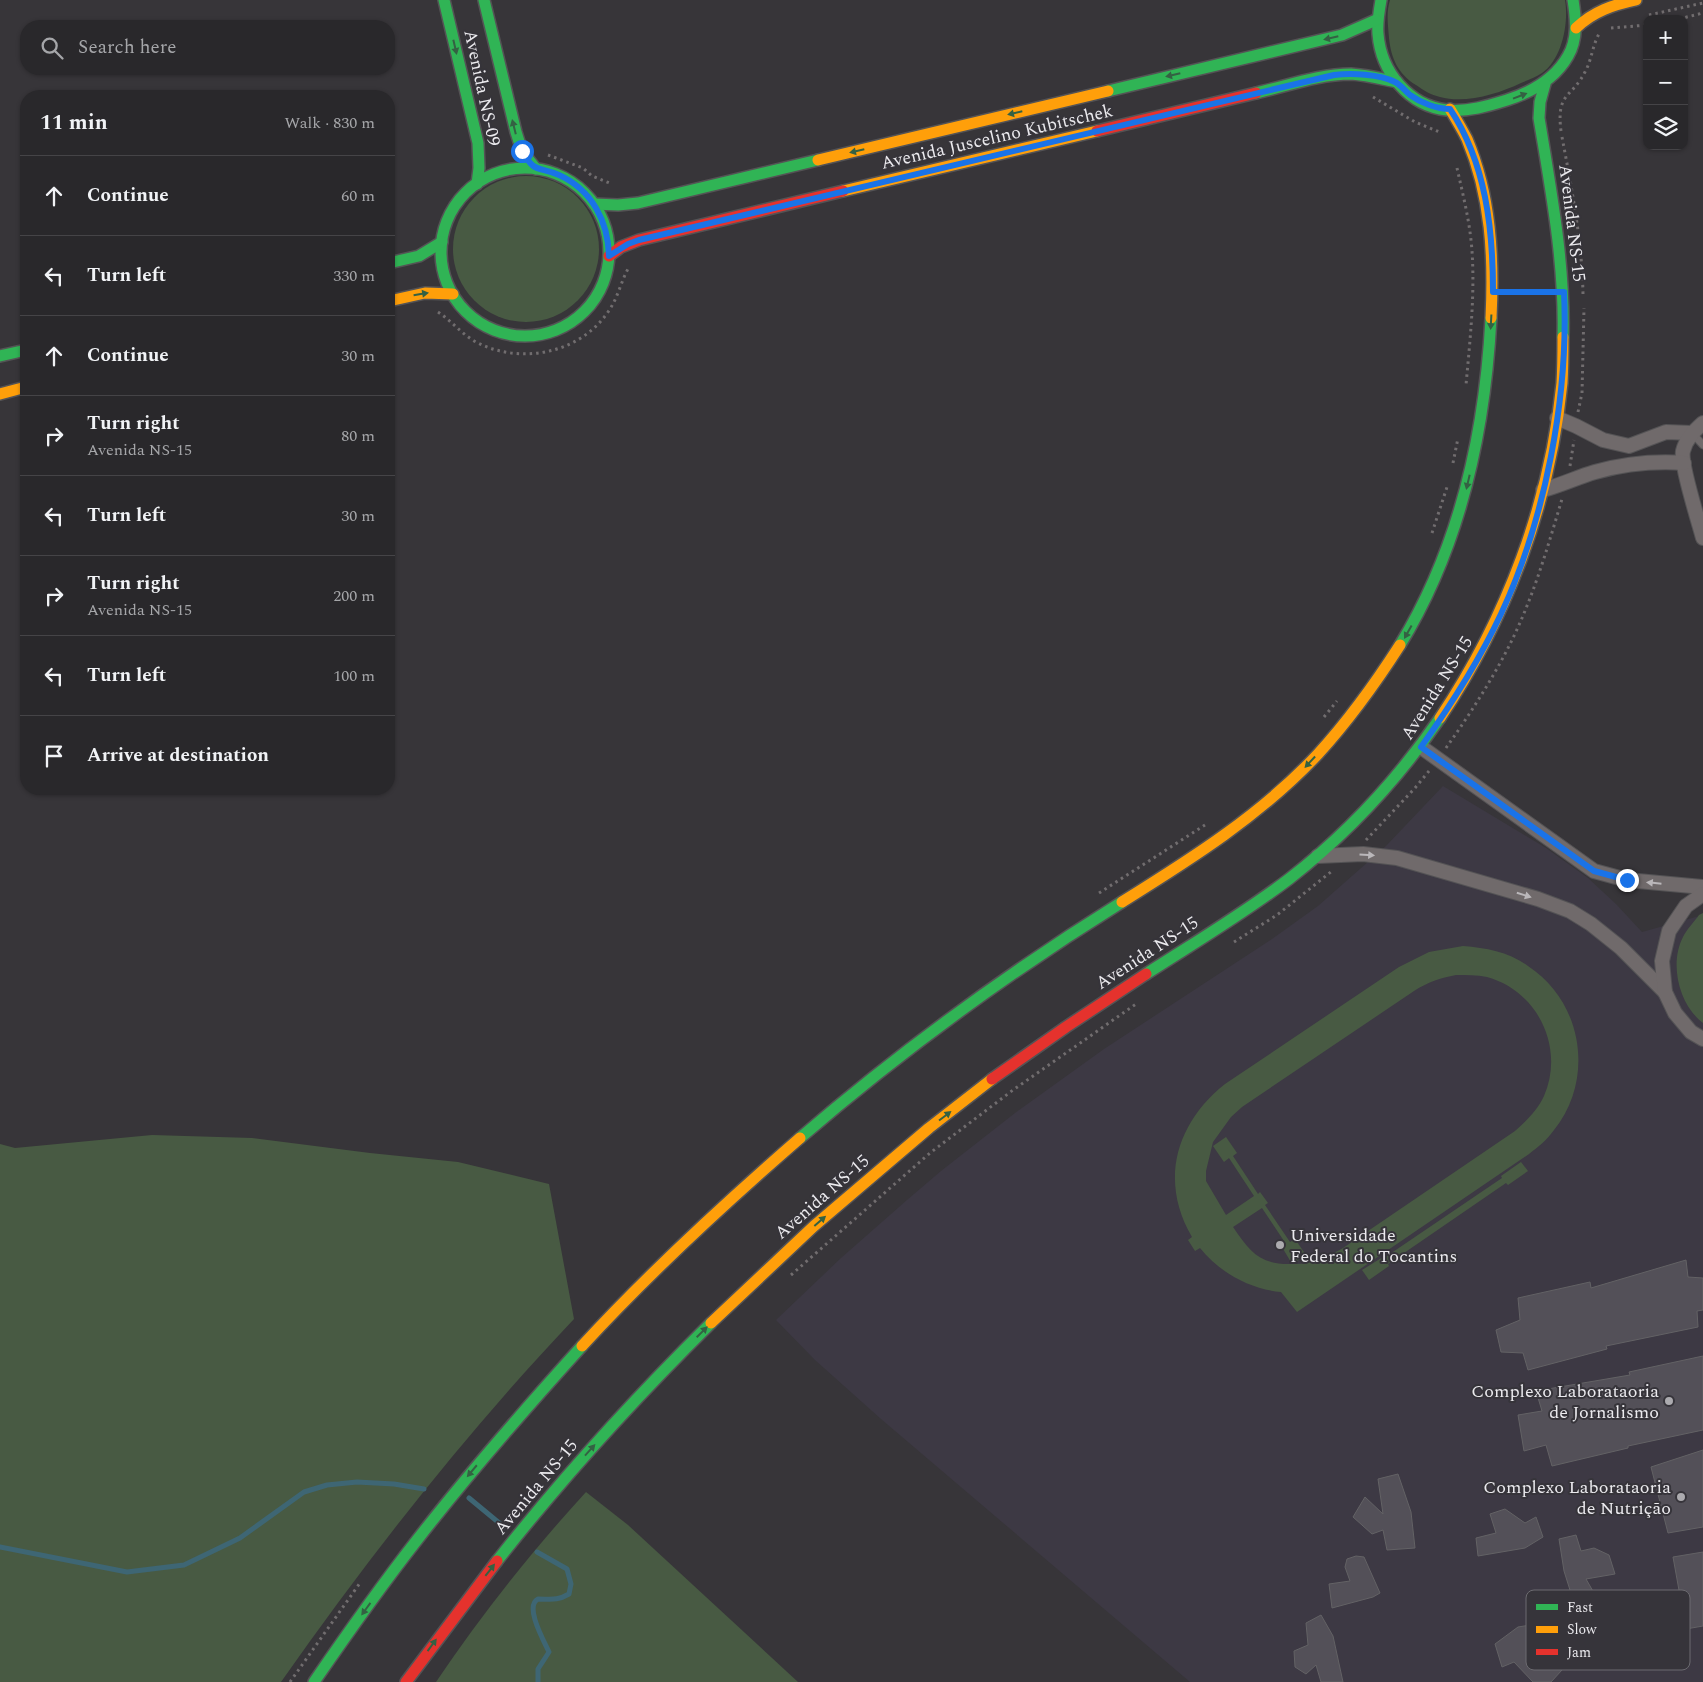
<!DOCTYPE html>
<meta charset="utf-8">
<style>
:root{--surface:#29282b;--page:#313033;--text:#f1f3f6;--muted:#a5a6a9;--line:#454447}
body{margin:0;font-family:Spectral,serif;background:var(--page);color:var(--text)}
.controls{position:absolute;right:15px;top:15px;display:grid;overflow:hidden;border-radius:10px;box-shadow:0 1px 4px #0004}
.controls button{width:45px;height:45px;display:grid;place-items:center;padding:0;border:0;border-bottom:1px solid var(--line);background:var(--surface);color:var(--text);font:25px sans-serif}
.stop{position:absolute;width:15px;height:15px;margin:-11px;border:4px solid #1a73e8;border-radius:50%;background:#fff}
.stop.end{background:#1a73e8;border-color:#fff;box-shadow:0 1px 5px #0008}
.list{margin:0;padding:0;list-style:none}
h2{display:flex;justify-content:space-between;align-items:center;height:65px;margin:0;padding:0 20px;font-size:21px}
h2 small{font-size:16px;font-weight:400;color:var(--muted)}
.list li{display:grid;grid-template-columns:32px 1fr auto;gap:15px;align-items:center;box-sizing:border-box;height:80px;padding:0 20px;border-top:1px solid var(--line)}
.list b{display:block;font-size:19px;white-space:nowrap}
.list p{margin:0;font-size:16px;white-space:nowrap;color:var(--muted)}
.list em{font-size:16px;font-style:normal;color:var(--muted)}
.icon{flex:none;width:28px;height:28px;fill:none;stroke:currentColor;stroke-width:2;stroke-linecap:round;stroke-linejoin:round}
.map{position:relative;flex:none;width:1703px;height:1682px;overflow:hidden}
.search{position:absolute;background:var(--surface);box-shadow:0 1px 4px #0004;left:20px;top:20px;width:375px;height:55px;display:flex;align-items:center;gap:12px;box-sizing:border-box;padding:0 18px;border-radius:20px;color:var(--muted);font-size:19px}
.panel{position:absolute;background:var(--surface);box-shadow:0 1px 4px #0004;left:20px;top:90px;width:375px;height:705px;border-radius:20px}
.map>svg:first-child{display:block}
.built{fill:#3d3944}
.green{fill:#485a43;fill-rule:evenodd}
.lines{fill:none;stroke-linecap:round;stroke-linejoin:round}
.stream{stroke:#3e6674;stroke-width:5}
.building{fill:#535058;stroke:#636265}
.lane-casing{stroke:#545355;stroke-width:9}
.street-casing{stroke:#545355;stroke-width:16}
.fast-casing{stroke:#545355;stroke-width:14}
.slow-casing{stroke:#545355;stroke-width:14}
.jam-casing{stroke:#545355;stroke-width:14}
.path{stroke:#716d6f;stroke-width:3;stroke-dasharray:2.5 4;stroke-linecap:butt}
.lane{stroke:#706a6b;stroke-width:7}
.street{stroke:#706a6b;stroke-width:14}
.fast{stroke:#30b455;stroke-width:11}
.slow{stroke:#ff9f0a;stroke-width:11}
.jam{stroke:#e5322d;stroke-width:11}
.oneway{fill:#346143}
.oneway2{fill:#bab7ba}
.route{stroke:#1a73e8;stroke-width:6}
.poi-dot{fill:#acabaf;stroke:#36343a;stroke-width:2}
.labels{text-anchor:middle;dominant-baseline:central;stroke-width:4;stroke-linejoin:round;paint-order:stroke}
.street-label{font-size:18px;fill:#ebeaee;stroke:#36343a}
.poi-label{font-size:18px;fill:#ebeaee;stroke:#36343a;text-anchor:end}
.key{fill:#36343a;stroke:#6c6b70;stroke-width:1}
.key-label{font-size:14px;fill:#ebeaee}
</style>
<div class="map">
<svg width="1703" height="1682" viewBox="0 0 1703 1682">
<rect width="100%" height="100%" fill="#373539"/>
<path class="built" d="M1443 786 1546 848 1588 878 1616 904 1642 932 1703 915V1682H1190L881 1419 815 1360 776 1320 841 1258 907 1200 941 1171 1015 1113 1104 1049 1272 939 1318 906 1386 846Z"/>
<g class="green">
<path d="M1390 0H1565C1569 23 1562 59 1542 73 1536 77 1528 80 1521 83 1498 94 1465 104 1440 97 1431 95 1423 90 1416 85 1398 74 1391 58 1389 38 1388 24 1386 13 1390 0Z"/>
<circle cx="526" cy="249" r="73"/>
<path d="M1703 913V1023C1679 1005 1669 964 1683 937 1687 929 1694 922 1699 915Z"/>
<path d="M1463 946C1487 948 1509 952 1528 966 1583 1002 1595 1079 1554 1130 1547 1140 1538 1147 1529 1154L1297 1312 1281 1292C1250 1289 1220 1273 1200 1248L1195 1251 1188 1240 1192 1237C1159 1181 1176 1123 1225 1084L1399 967 1429 952ZM1456 975C1466 975 1477 975 1487 977 1538 991 1565 1048 1544 1096 1537 1111 1526 1121 1515 1131L1343 1248C1327 1257 1311 1265 1293 1264L1306 1255 1295 1239 1290 1242 1265 1205 1268 1203 1260 1192 1258 1194 1233 1156 1237 1153 1226 1137 1213 1146 1224 1162 1229 1158 1254 1196 1226 1215 1206 1181V1171L1213 1142 1231 1117 1242 1107 1414 991C1428 982 1440 978 1456 975ZM1262 1208 1286 1244 1282 1247 1292 1264C1260 1265 1250 1252 1233 1227Z"/>
<path d="M152 1135 252 1138 370 1153 458 1162 549 1184 574 1319C466 1433 371 1554 281 1682H0V1144L15 1148Z"/>
<path d="M1521 1162 1528 1171 1508 1185 1506 1183 1388 1264 1389 1266 1369 1280 1362 1270 1383 1257 1384 1258 1502 1178 1501 1176Z"/>
<path d="M586 1492 628 1525 798 1682H436C481 1615 531 1552 586 1492Z"/>
</g>
<g class="lines">
<g class="stream">
<path d="M469 1498 504 1527"/>
<path d="M0 1547 127 1572 184 1565 240 1538 304 1492 327 1485 357 1482 394 1484 424 1489"/>
<path d="M537 1552 567 1569 571 1584 569 1594C557 1601 551 1599 538 1599 524 1606 544 1641 549 1652L538 1669V1682"/>
</g>
</g>
<g class="building">
<path d="M1686 1260 1688 1277 1703 1278V1310L1697 1311 1698 1327 1606 1346 1607 1349 1528 1370 1523 1353 1501 1352 1496 1330 1520 1320 1518 1298 1590 1282 1591 1288Z"/>
<path d="M1703 1356V1430L1628 1446V1448L1552 1466 1546 1445 1524 1451 1518 1415 1542 1411 1536 1391 1630 1375 1629 1372Z"/>
<path d="M1703 1450V1527L1668 1533 1651 1467Z"/>
<path d="M1398 1474 1411 1512 1415 1548 1387 1550 1383 1530 1372 1534 1353 1517 1365 1497 1383 1514 1378 1479Z"/>
<path d="M1505 1509 1525 1523 1536 1517 1543 1537 1525 1548 1478 1556 1476 1538 1496 1533 1490 1514Z"/>
<path d="M1576 1535 1581 1551 1594 1548 1609 1555 1615 1574 1586 1579 1598 1600 1575 1606 1564 1571 1559 1539Z"/>
<path d="M1703 1552V1626L1686 1629 1673 1557Z"/>
<path d="M1356 1556 1364 1557 1380 1593 1373 1597 1332 1608 1329 1584 1350 1581 1345 1567 1347 1559Z"/>
<path d="M1321 1615 1333 1636 1343 1682H1321L1316 1665 1306 1674 1295 1667 1294 1651 1308 1645 1306 1623Z"/>
<path d="M1569 1622 1576 1645 1536 1654 1562 1670 1551 1682H1533L1514 1662 1502 1667 1495 1644 1518 1627 1543 1623Z"/>
</g>
<g class="lines">
<defs>
<path id="lane" d="M1692 433 1703 445"/>
<g id="street">
<path d="M1557 418 1576 426 1603 440 1629 446 1666 432 1692 433"/>
<path d="M1703 423C1694 431 1686 439 1683 451 1680 463 1699 523 1703 538"/>
<path d="M1543 490C1561 485 1578 477 1595 472 1624 464 1655 461 1684 463"/>
<path d="M1421 747 1594 871 1627 880 1703 887"/>
<path d="M1318 856 1363 854 1397 858 1538 899 1570 911 1591 924 1621 948 1665 992"/>
<path d="M1703 894 1686 906 1669 931 1662 961 1665 992 1675 1013 1691 1032 1703 1039"/>
</g>
<g id="fast">
<path d="M444 0 478 143 479 168 477 184"/>
<path d="M484 0 516 132 522 151 536 169"/>
<path d="M1381 0C1379 11 1377 23 1378 34 1381 72 1409 106 1447 110 1468 112 1488 106 1507 100 1532 92 1555 79 1568 56 1578 39 1576 19 1573 0"/>
<path d="M1545 84 1540 102 1539 118C1551 191 1565 263 1563 337"/>
<path d="M1108 91 1342 35 1376 20"/>
<path d="M1256 93C1287 86 1319 74 1351 74 1367 75 1382 79 1397 82"/>
<circle cx="525" cy="252" r="84"/>
<path d="M594 204 618 205 638 203 818 160"/>
<path d="M389 263 419 256 442 242"/>
<path d="M0 356 26 350"/>
<path d="M1400 645C1460 547 1485 433 1491 318"/>
<path d="M1146 974C1194 943 1243 914 1289 879 1347 834 1398 779 1440 718"/>
<path d="M800 1138C901 1051 1008 973 1122 902"/>
<path d="M497 1561C563 1477 635 1398 711 1323"/>
<path d="M314 1682C347 1634 381 1586 417 1540 469 1473 525 1409 582 1346"/>
</g>
<g id="slow">
<path d="M1576 28C1594 11 1613 5 1636 0"/>
<path d="M1450 109C1456 119 1462 129 1467 139 1491 196 1494 257 1491 318"/>
<path d="M818 160 1108 91"/>
<path d="M843 191 1097 131"/>
<path d="M389 301 425 293 453 294"/>
<path d="M0 394 26 387"/>
<path d="M1440 718C1507 618 1550 503 1562 383 1563 367 1563 352 1563 337"/>
<path d="M1122 902C1191 859 1261 815 1318 754 1349 720 1375 684 1400 645"/>
<path d="M711 1323 814 1226 929 1128 992 1079"/>
<path d="M582 1346C650 1272 724 1204 800 1138"/>
</g>
<g id="jam">
<path d="M1097 131 1256 93"/>
<path d="M609 256 621 247 639 240 843 191"/>
<path d="M992 1079 1066 1027 1146 974"/>
<path d="M406 1682 497 1561"/>
</g>
</defs>
<use href="#lane" class="lane-casing"/>
<use href="#street" class="street-casing"/>
<use href="#fast" class="fast-casing"/>
<use href="#slow" class="slow-casing"/>
<use href="#jam" class="jam-casing"/>
<g class="path">
<path d="M1649 15 1703 3"/>
<path d="M1679 19 1703 13"/>
<path d="M1611 28 1647 25"/>
<path d="M1373 97 1415 122 1442 133"/>
<path d="M1561 131C1556 91 1572 99 1586 70 1592 58 1593 44 1599 34"/>
<path d="M1562 137C1572 190 1582 241 1583 294"/>
<path d="M548 155 583 168 592 176 612 184"/>
<path d="M1457 168C1463 195 1470 222 1472 251 1475 295 1470 340 1466 385"/>
<path d="M1510 292H1546"/>
<path d="M438 312C452 321 462 335 478 343 522 365 580 353 608 312 618 298 621 281 629 267"/>
<path d="M1578 412 1582 393 1584 308"/>
<path d="M1453 463 1458 438"/>
<path d="M1570 466 1574 440"/>
<path d="M1432 533 1448 484"/>
<path d="M1324 717 1337 701"/>
<path d="M1446 748C1470 714 1494 677 1512 640 1534 595 1548 546 1562 499"/>
<path d="M1366 840 1415 788 1429 771"/>
<path d="M1099 893 1205 825"/>
<path d="M1234 942 1277 915 1332 871"/>
<path d="M791 1275 930 1153 1013 1090 1136 1004"/>
<path d="M290 1682 360 1583"/>
</g>
<use href="#lane" class="lane"/>
<use href="#street" class="street"/>
<use href="#fast" class="fast"/>
<use href="#slow" class="slow"/>
<use href="#jam" class="jam"/>
</g>
<defs><path id="oneway-solid" d="M-6-.8H1V-3.2L6.5 0L1 3.2V.8H-6Z" transform="scale(1.25)"/></defs>
<g class="oneway">
<use href="#oneway-solid" transform="translate(1331 38) rotate(167)"/>
<use href="#oneway-solid" transform="translate(455 47) rotate(77)"/>
<use href="#oneway-solid" transform="translate(1173 75) rotate(167)"/>
<use href="#oneway-solid" transform="translate(1520 96) rotate(-21)"/>
<use href="#oneway-solid" transform="translate(1015 113) rotate(167)"/>
<use href="#oneway-solid" transform="translate(514 127) rotate(-104)"/>
<use href="#oneway-solid" transform="translate(857 151) rotate(167)"/>
<use href="#oneway-solid" transform="translate(421 294) rotate(-9)"/>
<use href="#oneway-solid" transform="translate(1491 322) rotate(93)"/>
<use href="#oneway-solid" transform="translate(1468 482) rotate(103)"/>
<use href="#oneway-solid" transform="translate(1408 632) rotate(119)"/>
<use href="#oneway-solid" transform="translate(1310 762) rotate(133)"/>
<use href="#oneway-solid" transform="translate(945 1116) rotate(-37)"/>
<use href="#oneway-solid" transform="translate(820 1221) rotate(-41)"/>
<use href="#oneway-solid" transform="translate(702 1332) rotate(-45)"/>
<use href="#oneway-solid" transform="translate(590 1450) rotate(-48)"/>
<use href="#oneway-solid" transform="translate(472 1471) rotate(130)"/>
<use href="#oneway-solid" transform="translate(490 1570) rotate(-52)"/>
<use href="#oneway-solid" transform="translate(366 1609) rotate(126)"/>
<use href="#oneway-solid" transform="translate(432 1645) rotate(-54)"/>
</g>
<g class="oneway2">
<use href="#oneway-solid" transform="translate(1367 855) rotate(4)"/>
<use href="#oneway-solid" transform="translate(1654 883) rotate(-174)"/>
<use href="#oneway-solid" transform="translate(1524 895) rotate(17)"/>
</g>
<g class="lines">
<path class="route" d="M522 151C535 174 538 166 559 175 592 190 608 221 609 256L628 244 639 240 1334 75C1352 73 1379 74 1395 82 1401 85 1405 91 1410 95 1421 103 1437 109 1450 109 1486 163 1493 229 1493 292H1564C1569 396 1545 520 1501 614 1479 661 1451 705 1421 747L1594 871 1627 880"/>
</g>
<g class="poi-dot">
<circle cx="1280" cy="1245" r="5"/>
<circle cx="1669" cy="1401" r="5"/>
<circle cx="1681" cy="1497" r="5"/>
</g>
<g class="labels">
<g class="street-label">
<text transform="translate(482 88) rotate(78)">Avenida NS-09</text>
<text transform="translate(997 137) rotate(-13)">Avenida Juscelino Kubitschek</text>
<text transform="translate(1572 223) rotate(83)">Avenida NS-15</text>
<text transform="translate(1437 688) rotate(-58)">Avenida NS-15</text>
<text transform="translate(1147 953) rotate(-33)">Avenida NS-15</text>
<text transform="translate(822 1197) rotate(-41)">Avenida NS-15</text>
<text transform="translate(536 1487) rotate(-50)">Avenida NS-15</text>
</g>
<g class="poi-label">
<text x="1290" y="1235" text-anchor="start">Universidade<tspan x="1290" dy="21">Federal do Tocantins</tspan></text>
<text x="1659" y="1391">Complexo Laborataoria<tspan x="1659" dy="21">de Jornalismo</tspan></text>
<text x="1671" y="1487">Complexo Laborataoria<tspan x="1671" dy="21">de Nutrição</tspan></text>
</g>
</g>
<rect x="1526" y="1590" width="164" height="80" rx="8" class="key"/>
<rect x="1536" y="1604" width="22" height="6" fill="#30b455"/>
<rect x="1536" y="1626" width="22" height="7" fill="#ff9f0a"/>
<rect x="1536" y="1649" width="22" height="6" fill="#e5322d"/>
<g class="key-label">
<text x="1567" y="1612">Fast</text>
<text x="1567" y="1634">Slow</text>
<text x="1567" y="1657">Jam</text>
</g>
</svg>
<div class="controls">
<button>+</button>
<button>−</button>
<button><svg class="icon" aria-label="layers" viewBox="0 0 24 24"><path d="M12 4l9 5-9 5-9-5zM3 14l9 5 9-5"/></svg></button>
</div>
<div class="stop" style="left:522px;top:151px"></div>
<div class="stop end" style="left:1627px;top:880px"></div>
<div class="search"><svg class="icon" aria-label="search" viewBox="0 0 24 24"><circle cx="10" cy="10" r="6"/><path d="M15 15l6 6"/></svg>Search here</div>
<section class="panel">
<h2>11 min<small>Walk · 830 m</small></h2>
<ul class="list">
<li><svg class="icon" aria-label="ahead" viewBox="0 0 24 24"><path d="M12 20V5M6 11l6-6 6 6"/></svg><div><b>Continue</b></div><em>60 m</em></li>
<li><svg class="icon" aria-label="left" viewBox="0 0 24 24"><path d="M17 20v-9H6M10 6l-5 5 5 5"/></svg><div><b>Turn left</b></div><em>330 m</em></li>
<li><svg class="icon" aria-label="ahead" viewBox="0 0 24 24"><path d="M12 20V5M6 11l6-6 6 6"/></svg><div><b>Continue</b></div><em>30 m</em></li>
<li><svg class="icon" aria-label="right" viewBox="0 0 24 24"><path d="M7 20v-9h11M14 6l5 5-5 5"/></svg><div><b>Turn right</b><p>Avenida NS-15</p></div><em>80 m</em></li>
<li><svg class="icon" aria-label="left" viewBox="0 0 24 24"><path d="M17 20v-9H6M10 6l-5 5 5 5"/></svg><div><b>Turn left</b></div><em>30 m</em></li>
<li><svg class="icon" aria-label="right" viewBox="0 0 24 24"><path d="M7 20v-9h11M14 6l5 5-5 5"/></svg><div><b>Turn right</b><p>Avenida NS-15</p></div><em>200 m</em></li>
<li><svg class="icon" aria-label="left" viewBox="0 0 24 24"><path d="M17 20v-9H6M10 6l-5 5 5 5"/></svg><div><b>Turn left</b></div><em>100 m</em></li>
<li><svg class="icon" aria-label="arrive" viewBox="0 0 24 24"><path d="M6 21V4h12l-3 4 3 4H6"/></svg><div><b>Arrive at destination</b></div></li>
</ul>
</section>
</div>
